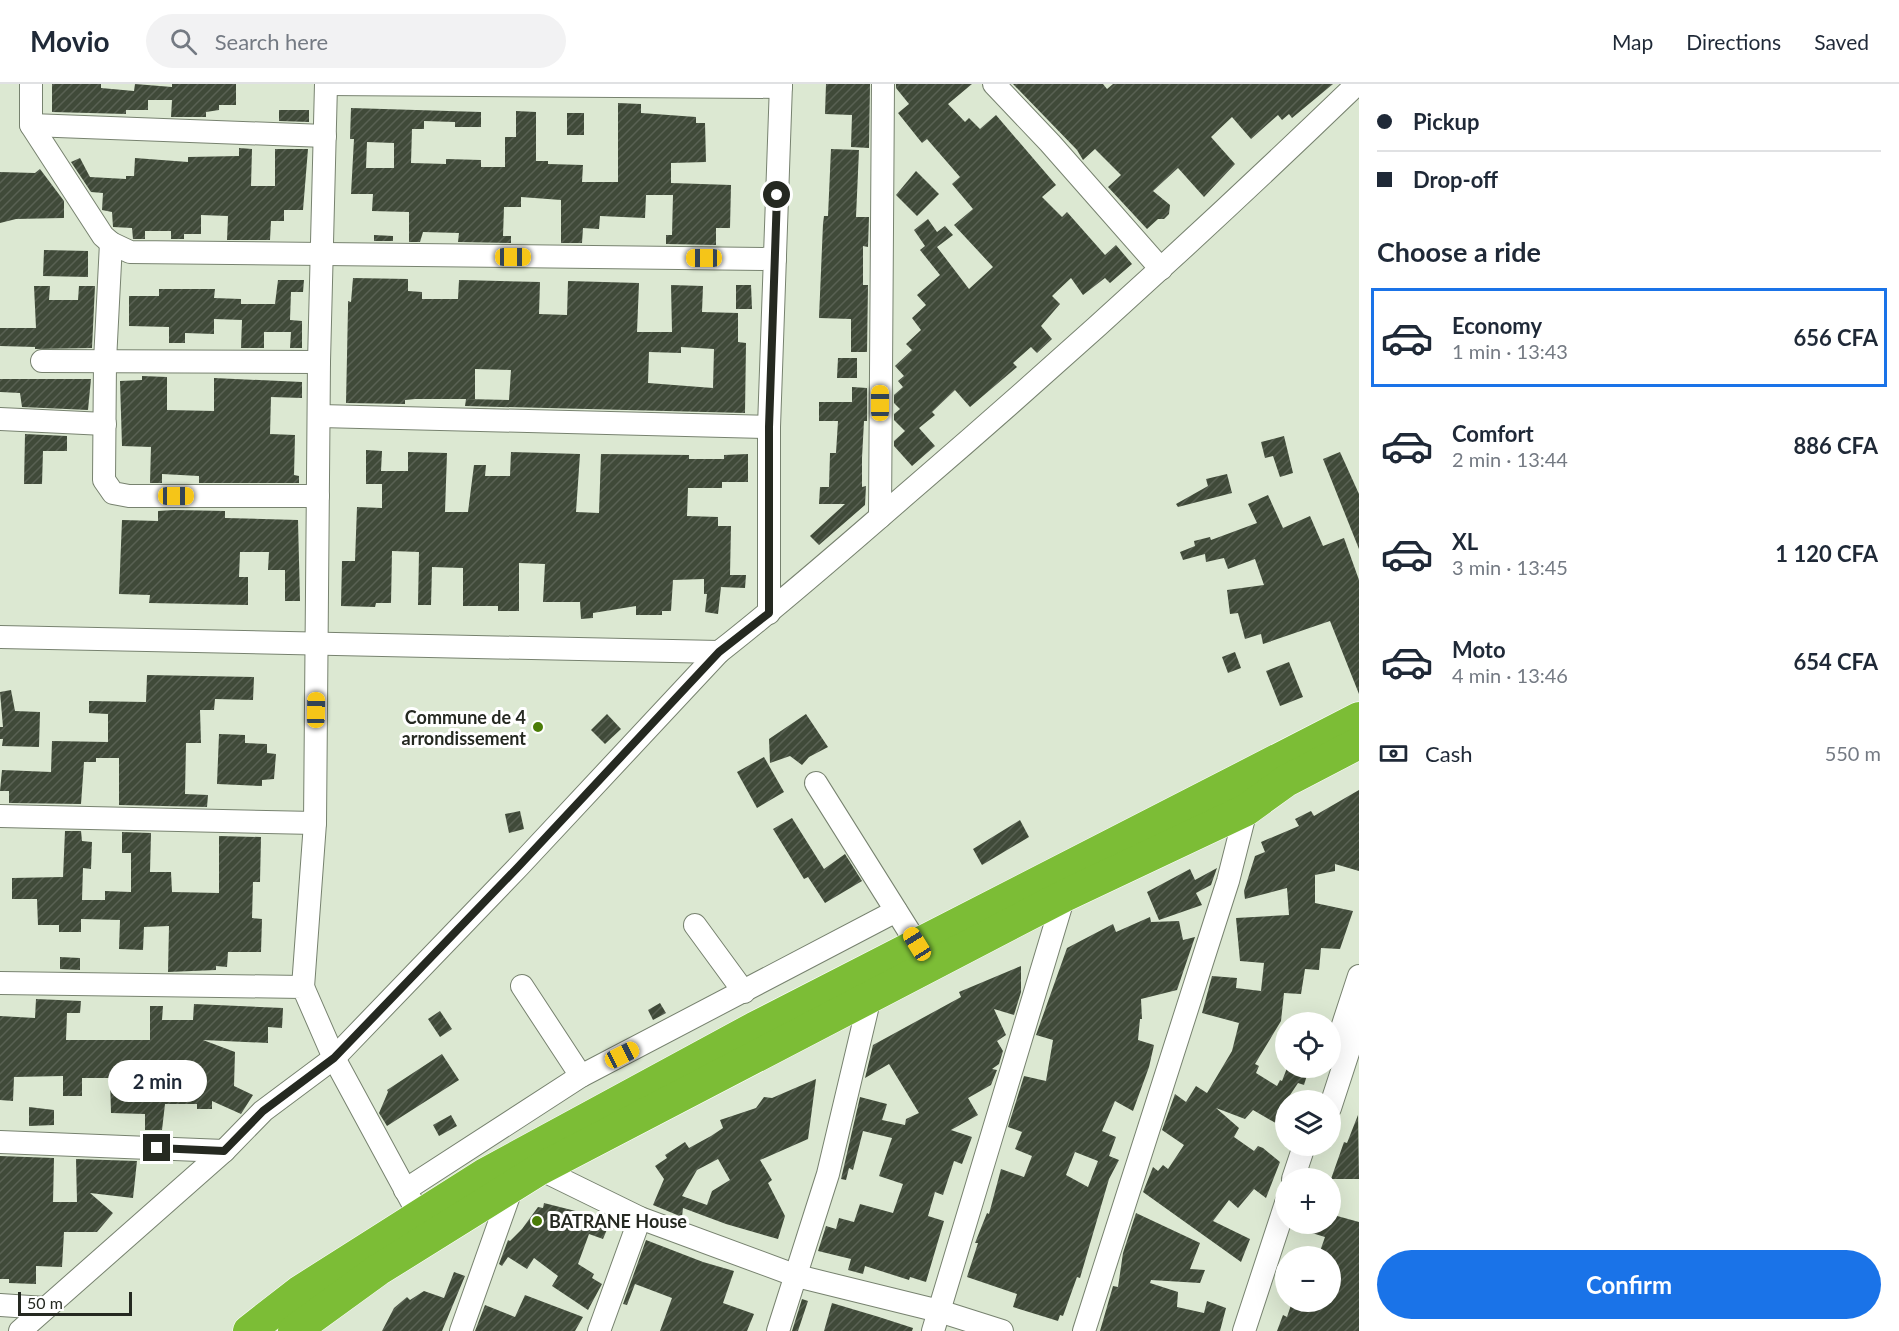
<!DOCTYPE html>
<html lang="en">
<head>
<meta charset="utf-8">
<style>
  :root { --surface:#fff; --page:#f2f2f3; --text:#1f2937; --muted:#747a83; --line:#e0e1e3; --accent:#1a73e8 }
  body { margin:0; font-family:Lato,sans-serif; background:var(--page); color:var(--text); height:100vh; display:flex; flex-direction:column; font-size:22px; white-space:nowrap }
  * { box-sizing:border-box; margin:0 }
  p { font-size:20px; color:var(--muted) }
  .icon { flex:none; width:33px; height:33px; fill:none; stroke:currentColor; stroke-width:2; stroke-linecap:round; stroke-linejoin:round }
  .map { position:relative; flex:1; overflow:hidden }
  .sheet { display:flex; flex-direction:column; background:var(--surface); width:540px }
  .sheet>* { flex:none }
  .top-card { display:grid; align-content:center; height:132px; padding:0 18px; background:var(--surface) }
  .tools { position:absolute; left:1275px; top:928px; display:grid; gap:12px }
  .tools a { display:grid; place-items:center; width:66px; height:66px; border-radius:50%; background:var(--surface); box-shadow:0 6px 24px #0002; font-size:30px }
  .scale { position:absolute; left:18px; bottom:15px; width:114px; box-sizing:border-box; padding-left:6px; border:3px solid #252921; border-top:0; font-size:16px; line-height:21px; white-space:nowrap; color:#252921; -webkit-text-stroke:4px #fff; paint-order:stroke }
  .end { position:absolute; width:27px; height:27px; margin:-14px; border:8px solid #252921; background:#fff; box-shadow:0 0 0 3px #fff }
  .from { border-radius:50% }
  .bubble { position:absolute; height:42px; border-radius:21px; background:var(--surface); box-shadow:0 6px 24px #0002; font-size:20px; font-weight:700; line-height:42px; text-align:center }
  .car { position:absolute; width:18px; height:36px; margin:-18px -9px; border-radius:8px; box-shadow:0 0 4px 2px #0007; background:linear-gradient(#f5c518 24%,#345 0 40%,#f5c518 0 76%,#345 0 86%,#f5c518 0) }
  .top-card b { display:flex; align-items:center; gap:21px; height:57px; font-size:22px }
  .top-card b+b { border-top:2px solid var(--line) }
  .top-card i { width:15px; height:15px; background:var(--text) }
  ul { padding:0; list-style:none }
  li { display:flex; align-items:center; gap:18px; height:99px; margin:0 12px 9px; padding:0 6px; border:3px solid transparent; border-radius:0px }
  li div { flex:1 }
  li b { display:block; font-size:22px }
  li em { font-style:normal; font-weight:700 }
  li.on { border-color:var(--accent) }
  li>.icon { width:54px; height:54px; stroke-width:1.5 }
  h2 { padding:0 18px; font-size:27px; line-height:72px }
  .pay { display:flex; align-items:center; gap:15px; height:66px; padding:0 18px; font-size:22px }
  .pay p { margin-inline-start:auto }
  .button { display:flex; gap:12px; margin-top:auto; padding:12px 18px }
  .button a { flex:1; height:69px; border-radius:36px; background:var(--accent); color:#fff; font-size:24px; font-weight:700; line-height:69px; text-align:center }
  header { display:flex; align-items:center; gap:36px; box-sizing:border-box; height:84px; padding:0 30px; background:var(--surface); border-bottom:2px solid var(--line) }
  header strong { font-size:28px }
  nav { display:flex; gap:33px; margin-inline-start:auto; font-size:21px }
  .search { width:420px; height:54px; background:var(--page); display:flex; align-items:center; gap:15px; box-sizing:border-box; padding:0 21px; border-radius:33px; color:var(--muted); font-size:22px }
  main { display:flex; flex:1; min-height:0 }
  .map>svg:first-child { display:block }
</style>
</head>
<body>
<header>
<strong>Movio</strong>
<div class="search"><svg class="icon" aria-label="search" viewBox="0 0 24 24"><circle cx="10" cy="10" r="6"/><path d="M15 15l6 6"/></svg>Search here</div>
<nav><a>Map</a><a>Directions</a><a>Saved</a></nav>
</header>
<main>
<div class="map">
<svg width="1359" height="1247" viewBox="0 0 1359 1247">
  <defs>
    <pattern id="building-hatch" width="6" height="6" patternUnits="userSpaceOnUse" patternTransform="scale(1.5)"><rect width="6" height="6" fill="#404a39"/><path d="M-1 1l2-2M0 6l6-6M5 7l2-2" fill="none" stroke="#596153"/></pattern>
  </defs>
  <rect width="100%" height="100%" fill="#dce8d2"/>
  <g fill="url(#building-hatch)" fill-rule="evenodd">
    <polygon points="52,0 101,0 101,4 134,7 135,0 172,3 172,0 236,0 236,21 219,21 219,26 206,28 206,33 171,33 172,16 148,16 148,26 126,26 126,30 52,28"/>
    <polygon points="826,0 870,0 869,64 851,63 852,31 825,30"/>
    <polygon points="896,0 972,0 948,20 965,38 969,34 980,45 996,31 1056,101 1042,113 1062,133 1067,128 1105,171 1116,161 1132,180 1110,199 1105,194 1083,211 1071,194 1052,212 1060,220 1041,242 1052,255 1037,269 1031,263 1013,279 1017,283 970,323 955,306 932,328 935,331 919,344 935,362 912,382 894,362 894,357 905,347 894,336 894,330 900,325 894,319 894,311 903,303 898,297 904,292 895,282 912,266 906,260 921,246 912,234 926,221 917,211 940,191 920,166 925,162 914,146 928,135 937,148 945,142 953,151 937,163 969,205 993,183 954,141 973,125 952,100 960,93 927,55 922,59 898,29 909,20 896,4"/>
    <polygon points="1013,0 1103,0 1107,5 1113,0 1333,0 1292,34 1289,30 1282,36 1278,31 1251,55 1232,33 1211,53 1235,80 1204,113 1178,84 1153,107 1170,121 1169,130 1164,135 1158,135 1147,145 1108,103 1121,91 1095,65 1083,76 1077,66"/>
    <path d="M618,19L641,20V29L696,33V39H705L706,78L671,79V99L731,101L730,144H716V161L666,160V151H672L673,111H646L645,134L600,132L599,145L583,144L582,159H561V116L521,113V123H504L503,152H511V159L458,158L459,149L423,148L420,158H409V128L372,127L373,110H351L354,55H350L351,24L481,28V43H455V38L424,37V45H412L411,79L446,80V75L481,76V83H505V53H516V27L536,28V77H548V80L583,81L582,98H618ZM367,58L394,59V84H366Z"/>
    <polygon points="279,26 309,26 309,38 279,37"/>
    <rect x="567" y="29" width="17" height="22"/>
    <polygon points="239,64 252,65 251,102 275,102 275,65 308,65 303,126 284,126 284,137 271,137 270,156 227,156 228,132 201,131 201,150 184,150 184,155 171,155 171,147 145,147 145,155 133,155 132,144 113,143 112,128 102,126 103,109 91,108 71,78 80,74 90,93 126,95 126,92 134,92 135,74 188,78 188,73 239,72"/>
    <polygon points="831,65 859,66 856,133 869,133 868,163 863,162 863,201 868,201 867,268 851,268 851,235 819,234 823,140 824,132 828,132"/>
    <polygon points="40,85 64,117 64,134 16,135 0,139 0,88 35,89"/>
    <polygon points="916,87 939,110 917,132 896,111"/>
    <polygon points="374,151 393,152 393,157 374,157"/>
    <polygon points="44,166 88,167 88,193 43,192"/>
    <path d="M353,194L408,195V207L422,208V215H458L459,196L540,198L539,230L567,231L568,197L639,199L637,248H672L671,201L703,202L702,228L738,229V258L746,259L745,329L465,322L466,315L509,316L511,286L475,285V315H415L405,316V320L346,319L348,224V217L351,218ZM681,263L714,265L713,304L648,299L649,268L681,269Z"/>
    <polygon points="278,196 304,196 303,208 291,208 290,236 302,237 302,264 290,264 291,248 264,248 264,264 241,264 242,236 214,235 214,250 185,249 185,259 169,259 169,243 129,242 129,212 159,212 159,205 215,205 214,214 241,215 241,220 275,220"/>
    <polygon points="736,201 751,201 752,225 736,225"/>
    <polygon points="34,202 50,202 49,216 78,216 79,202 95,202 92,264 35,265 35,263 0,262 0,244 36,244"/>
    <polygon points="838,274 857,274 857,294 837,294"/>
    <polygon points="142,292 167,293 167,326 214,327 214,294 302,298 302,314 271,313 270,350 295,351 294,391 299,392 299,399 199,399 199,392 162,390 162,399 150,399 151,363 122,362 120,297 142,296"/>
    <polygon points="0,295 91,295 88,326 22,323 20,309 0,308"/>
    <polygon points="852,303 867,304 867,337 864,337 862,374 862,403 866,402 865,421 819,461 810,452 845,420 819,420 820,403 829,403 830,369 836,369 838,337 819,337 819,318 852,318"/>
    <polygon points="25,350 67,352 67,367 43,367 42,400 24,400"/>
    <polygon points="1284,352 1293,389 1280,393 1273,372 1265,374 1261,358"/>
    <polygon points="366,366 382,367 381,387 408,387 408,368 447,369 445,428 468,428 474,381 486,381 485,392 510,392 511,368 580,370 576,428 599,429 601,370 689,371 689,375 724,375 724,371 748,370 748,398 722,398 722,404 688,404 687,432 718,433 718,442 731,442 730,491 746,491 745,504 721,503 718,530 705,528 707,510 704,510 704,495 673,496 671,527 662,527 662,531 636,531 636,522 593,529 593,534 581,535 580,518 543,518 545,480 519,479 519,527 498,527 498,522 463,522 463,484 432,483 431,521 418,521 419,468 392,467 391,519 376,519 375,523 341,522 342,477 355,477 357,423 382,424 382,400 366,400"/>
    <polygon points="1340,368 1359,410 1359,465 1323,375"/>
    <polygon points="1227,390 1232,409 1178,423 1176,420 1208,402 1206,395"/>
    <polygon points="1268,411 1283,444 1310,432 1323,462 1344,454 1359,496 1359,610 1330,537 1263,560 1261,550 1245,555 1238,529 1230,530 1227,506 1264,501 1255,475 1228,485 1224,474 1206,478 1205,470 1183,476 1180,468 1195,462 1194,457 1210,453 1211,456 1257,439 1248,420"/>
    <polygon points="174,426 225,427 225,434 298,436 300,517 285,517 285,486 268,486 269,468 240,468 239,493 248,493 248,521 149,519 150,511 119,510 122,436 158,437 158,427"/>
    <polygon points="1235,568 1241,584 1228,589 1222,573"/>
    <polygon points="1289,578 1303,613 1280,622 1266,587"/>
    <polygon points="147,591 254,593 253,616 215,615 214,626 200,626 201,659 186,659 185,710 208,711 207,723 119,721 119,674 96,674 96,678 84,678 81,720 9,719 9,707 0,707 2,686 51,688 52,657 108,658 108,630 89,629 89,617 146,618"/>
    <polygon points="11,606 15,627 40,628 39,663 2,662 3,655 0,655 0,643 3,643 0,608"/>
    <polygon points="607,630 621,645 605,660 591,646"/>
    <polygon points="806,630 828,663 809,673 802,681 790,672 770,679 769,655"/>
    <polygon points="219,650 245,651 245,659 267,660 267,669 276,670 274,695 262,696 262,702 217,700"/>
    <polygon points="764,673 784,708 757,724 737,688"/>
    <polygon points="1359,706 1359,787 1335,780 1335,787 1315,791 1315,819 1353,827 1340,865 1321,864 1319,886 1305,885 1301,910 1284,909 1281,937 1255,980 1259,982 1256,989 1277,1002 1280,996 1282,997 1287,984 1308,988 1304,1001 1298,999 1286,1017 1286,1045 1253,1026 1245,1035 1216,1024 1239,1044 1234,1053 1254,1067 1258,1062 1263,1064 1280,1078 1266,1114 1254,1105 1238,1124 1229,1116 1213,1137 1250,1155 1241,1178 1143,1108 1153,1083 1158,1087 1163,1081 1168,1085 1184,1061 1162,1046 1175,1010 1186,1018 1196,1002 1207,1009 1232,967 1239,939 1202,929 1212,892 1237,894 1236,904 1261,907 1264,879 1240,877 1236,834 1289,831 1287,804 1245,815 1244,807 1255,772 1265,768 1261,758 1299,742 1295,735 1311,727 1314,732"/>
    <polygon points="520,727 524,745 509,749 505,730"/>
    <polygon points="792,734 824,785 845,770 862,797 825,819 808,793 804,795 773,745"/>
    <polygon points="1020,736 1029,753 982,781 973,765"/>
    <polygon points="65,747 81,747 82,757 92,758 91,785 83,784 82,816 105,816 105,807 131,808 131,769 122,769 122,748 151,749 150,788 171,788 172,808 219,809 219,752 261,753 260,798 253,798 252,834 262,835 261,868 228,868 227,883 216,882 216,886 168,888 169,842 144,843 143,866 119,865 120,836 81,835 81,848 59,848 59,841 38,841 37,815 12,815 12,794 63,793"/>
    <polygon points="1217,784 1211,801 1196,809 1202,821 1159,836 1147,808 1190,785 1195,796"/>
    <path d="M1150,833L1151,838L1179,837L1183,856L1195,853L1177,906L1141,915L1142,935H1140L1138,956L1154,961L1149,983L1133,1027L1115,1017L1102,1047L1116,1053L1109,1072L1119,1076L1109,1095L1080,1194L1077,1193L1063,1232L1060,1231L1058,1237L1013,1223L1017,1210L967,1193L978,1159H975L987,1129L989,1130L1001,1085L1024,1093L1032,1072L1015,1065L1022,1048L1008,1043L1024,992L1046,997L1053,956L1036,951L1067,864L1113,840L1116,848ZM1075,1068L1098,1077L1088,1103L1066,1091Z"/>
    <polygon points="60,873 80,874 80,886 60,885"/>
    <polygon points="1021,882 1021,908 1014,931 994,925 1006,951 997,957 1003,967 999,980 992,985 997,986 991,1001 968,1014 978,1031 951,1046 972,1053 962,1080 954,1077 943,1111 935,1108 928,1132 944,1137 926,1198 910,1193 909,1196 865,1182 863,1190 848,1186 851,1175 818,1167 826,1142 836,1145 839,1134 854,1138 860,1120 893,1129 903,1100 879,1092 892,1054 863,1047 853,1086 849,1084 846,1096 841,1095 860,1013 887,1020 882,1036 905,1041 906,1035 919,1029 889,980 865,994 873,961 961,913 959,908"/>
    <polygon points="36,915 81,917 80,929 67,929 66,956 150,956 150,922 163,922 162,936 193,936 194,920 283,924 282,944 268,943 268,959 203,956 235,968 234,1002 253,1011 241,1030 212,1017 212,1025 197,1025 197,1020 165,1020 162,1046 145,1046 145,1030 111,1029 110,994 82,994 82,1012 63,1012 63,992 14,993 13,1017 0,1016 0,932 35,934"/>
    <polygon points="660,919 666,929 653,936 648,926"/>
    <polygon points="440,927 452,945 440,953 428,935"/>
    <polygon points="442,970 459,996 387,1042 379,1029 388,1008 387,1006"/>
    <path d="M816,995L808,1055L760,1076L772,1096L768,1099L785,1132L778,1155L726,1140L683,1124L682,1133L653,1121L664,1095L655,1082L667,1074L665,1071L685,1058L689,1064L711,1052L723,1044L720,1036L756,1024L764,1013L772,1014ZM718,1075L730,1096L712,1107L707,1121L682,1112L697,1086Z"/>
    <polygon points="29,1023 54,1026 54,1041 29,1042"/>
    <polygon points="451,1031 457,1042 439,1052 433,1041"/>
    <polygon points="1358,1031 1359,1095 1331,1095 1344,1058 1347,1059"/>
    <polygon points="0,1072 54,1074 53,1118 77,1118 76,1075 137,1077 133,1114 90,1109 113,1129 97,1148 64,1148 62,1183 36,1182 36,1200 9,1199 9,1195 0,1195"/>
    <polygon points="544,1119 611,1136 603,1155 589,1150 578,1180 594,1190 592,1194 602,1200 588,1226 552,1202 558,1192 534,1174 527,1185 508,1173 502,1182 499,1180 508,1156 510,1157 522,1145 538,1123 543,1124"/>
    <polygon points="1136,1129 1200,1159 1190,1185 1205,1186 1200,1199 1151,1196 1150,1199 1178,1208 1177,1223 1204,1229 1207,1217 1226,1224 1220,1247 1100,1247 1113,1202 1118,1203 1123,1169"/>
    <polygon points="1330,1130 1359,1138 1359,1247 1277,1247 1283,1231 1287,1233 1292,1218 1330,1218 1330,1173 1318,1173 1325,1153 1292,1143 1293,1140 1330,1140"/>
    <polygon points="646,1156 703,1178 734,1187 723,1219 754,1230 747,1247 660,1247 672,1214 635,1200 627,1221 623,1220"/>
    <polygon points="454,1188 465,1192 442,1247 382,1247 394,1224 407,1213 410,1216 424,1207 444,1214"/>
    <polygon points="525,1211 546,1219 583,1233 575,1247 475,1247 485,1221 515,1233"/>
    <polygon points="802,1215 808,1217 798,1247 792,1247"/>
    <polygon points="832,1219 879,1233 913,1244 912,1247 824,1247"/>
  </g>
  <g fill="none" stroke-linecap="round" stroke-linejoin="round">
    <g stroke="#77826f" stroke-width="24">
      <g id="minor">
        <polyline points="31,0 31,41 103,152 111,159 130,168 775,175"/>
        <polyline points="326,0 781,3"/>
        <polyline points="994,0 1050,59 1161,185"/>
        <polyline points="31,41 325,52"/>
        <polyline points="111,159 105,277 104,396 113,409 129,412 318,412"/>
        <polyline points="42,277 319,278"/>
        <polyline points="320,332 769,343"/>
        <polyline points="0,335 105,340"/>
        <polyline points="880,433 883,0"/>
        <polyline points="769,529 769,343 781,0"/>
        <path d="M0,553L719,568C787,515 852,457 917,401C1068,271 1214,138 1357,0"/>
        <polyline points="816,699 917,860"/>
        <polyline points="0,732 315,739"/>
        <polyline points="695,841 744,908"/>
        <polyline points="0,899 303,903 334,974 412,1118"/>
        <polyline points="522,902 581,992"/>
        <polyline points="303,903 315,739 319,278 326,0"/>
        <polyline points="1340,950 1359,892"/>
        <polyline points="1330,1024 1359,935"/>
        <polyline points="0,1058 224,1067 263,1027 334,974 519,782 719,568"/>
        <polyline points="540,1085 640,1134 797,1192 939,1227 1002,1247"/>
        <polyline points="1293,1095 1304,1062"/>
        <polyline points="405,1106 581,992 896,827"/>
        <polyline points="0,1221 45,1224"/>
        <polyline points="20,1247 224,1067"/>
        <polyline points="461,1247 512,1103"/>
        <polyline points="599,1247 640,1134"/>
        <polyline points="778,1247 828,1090 870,913"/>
        <polyline points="933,1247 1064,812"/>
        <polyline points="1084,1247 1228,797 1246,726"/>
        <polyline points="1244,1247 1286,1119"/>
      </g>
    </g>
    <g stroke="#fff" stroke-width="33">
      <g id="highway">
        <polyline points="249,1247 299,1208 485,1090 754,944 1359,634"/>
        <polyline points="294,1247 378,1186 540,1085 1064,812 1246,726 1286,697 1359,659"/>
      </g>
    </g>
    <use href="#minor" stroke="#fff" stroke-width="22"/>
    <use href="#highway" stroke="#7cbd36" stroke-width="32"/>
  </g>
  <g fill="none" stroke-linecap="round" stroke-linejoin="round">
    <polyline stroke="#252921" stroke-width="8" points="157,1064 224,1067 263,1027 334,974 519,782 719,568 769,529 769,343 777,111"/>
  </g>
  <g fill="#4b7c07" stroke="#fff" stroke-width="2">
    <circle cx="538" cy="643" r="6"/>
    <circle cx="537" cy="1137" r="6"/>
  </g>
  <g text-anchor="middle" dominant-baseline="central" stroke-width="6" stroke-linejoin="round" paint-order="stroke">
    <g font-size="18" font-weight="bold" fill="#252921" stroke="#fff" text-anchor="end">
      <text x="526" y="633">Commune de 4<tspan x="526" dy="21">arrondissement</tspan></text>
      <text x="549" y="1137" text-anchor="start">BATRANE House</text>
    </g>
  </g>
</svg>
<div class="tools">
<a><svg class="icon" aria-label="locate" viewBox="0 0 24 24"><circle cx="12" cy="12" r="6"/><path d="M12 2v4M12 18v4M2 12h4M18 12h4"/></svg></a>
<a><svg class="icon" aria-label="layers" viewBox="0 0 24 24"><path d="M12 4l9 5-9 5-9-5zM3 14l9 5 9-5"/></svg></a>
<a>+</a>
<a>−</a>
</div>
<div class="scale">50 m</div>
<i class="end from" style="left:777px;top:111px"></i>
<i class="end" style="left:157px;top:1064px"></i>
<div class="bubble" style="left:108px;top:976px;width:99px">2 min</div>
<i class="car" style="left:513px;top:173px;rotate:90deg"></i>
<i class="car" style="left:704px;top:174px;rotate:270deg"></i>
<i class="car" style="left:880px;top:319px;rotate:0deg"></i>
<i class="car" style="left:176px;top:412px;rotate:90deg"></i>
<i class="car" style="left:316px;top:626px;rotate:1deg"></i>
<i class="car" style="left:917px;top:860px;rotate:328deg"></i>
<i class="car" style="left:622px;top:971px;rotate:63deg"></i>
</div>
<section class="sheet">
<div class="top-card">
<b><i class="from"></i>Pickup</b>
<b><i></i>Drop-off</b>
</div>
<h2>Choose a ride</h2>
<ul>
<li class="on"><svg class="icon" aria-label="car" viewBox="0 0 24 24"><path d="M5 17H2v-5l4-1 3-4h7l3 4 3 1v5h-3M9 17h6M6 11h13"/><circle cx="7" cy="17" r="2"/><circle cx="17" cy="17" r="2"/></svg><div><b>Economy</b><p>1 min · 13:43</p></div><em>656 CFA</em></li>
<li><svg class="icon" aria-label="car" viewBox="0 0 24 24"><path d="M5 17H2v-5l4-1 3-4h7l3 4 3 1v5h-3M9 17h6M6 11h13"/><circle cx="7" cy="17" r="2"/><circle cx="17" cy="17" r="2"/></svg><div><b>Comfort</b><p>2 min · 13:44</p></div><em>886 CFA</em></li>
<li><svg class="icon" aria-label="car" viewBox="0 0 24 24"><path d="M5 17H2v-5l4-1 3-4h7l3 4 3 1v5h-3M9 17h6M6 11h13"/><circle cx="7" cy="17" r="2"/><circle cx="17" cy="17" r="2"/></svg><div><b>XL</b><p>3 min · 13:45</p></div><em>1 120 CFA</em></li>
<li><svg class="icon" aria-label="car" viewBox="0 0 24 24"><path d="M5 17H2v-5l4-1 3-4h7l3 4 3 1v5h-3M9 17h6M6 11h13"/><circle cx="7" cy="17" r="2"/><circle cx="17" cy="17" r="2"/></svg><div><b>Moto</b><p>4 min · 13:46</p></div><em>654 CFA</em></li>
</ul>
<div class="pay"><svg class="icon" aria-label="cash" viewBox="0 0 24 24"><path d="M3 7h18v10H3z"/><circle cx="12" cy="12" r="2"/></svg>Cash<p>550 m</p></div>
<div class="button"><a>Confirm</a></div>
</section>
</main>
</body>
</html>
